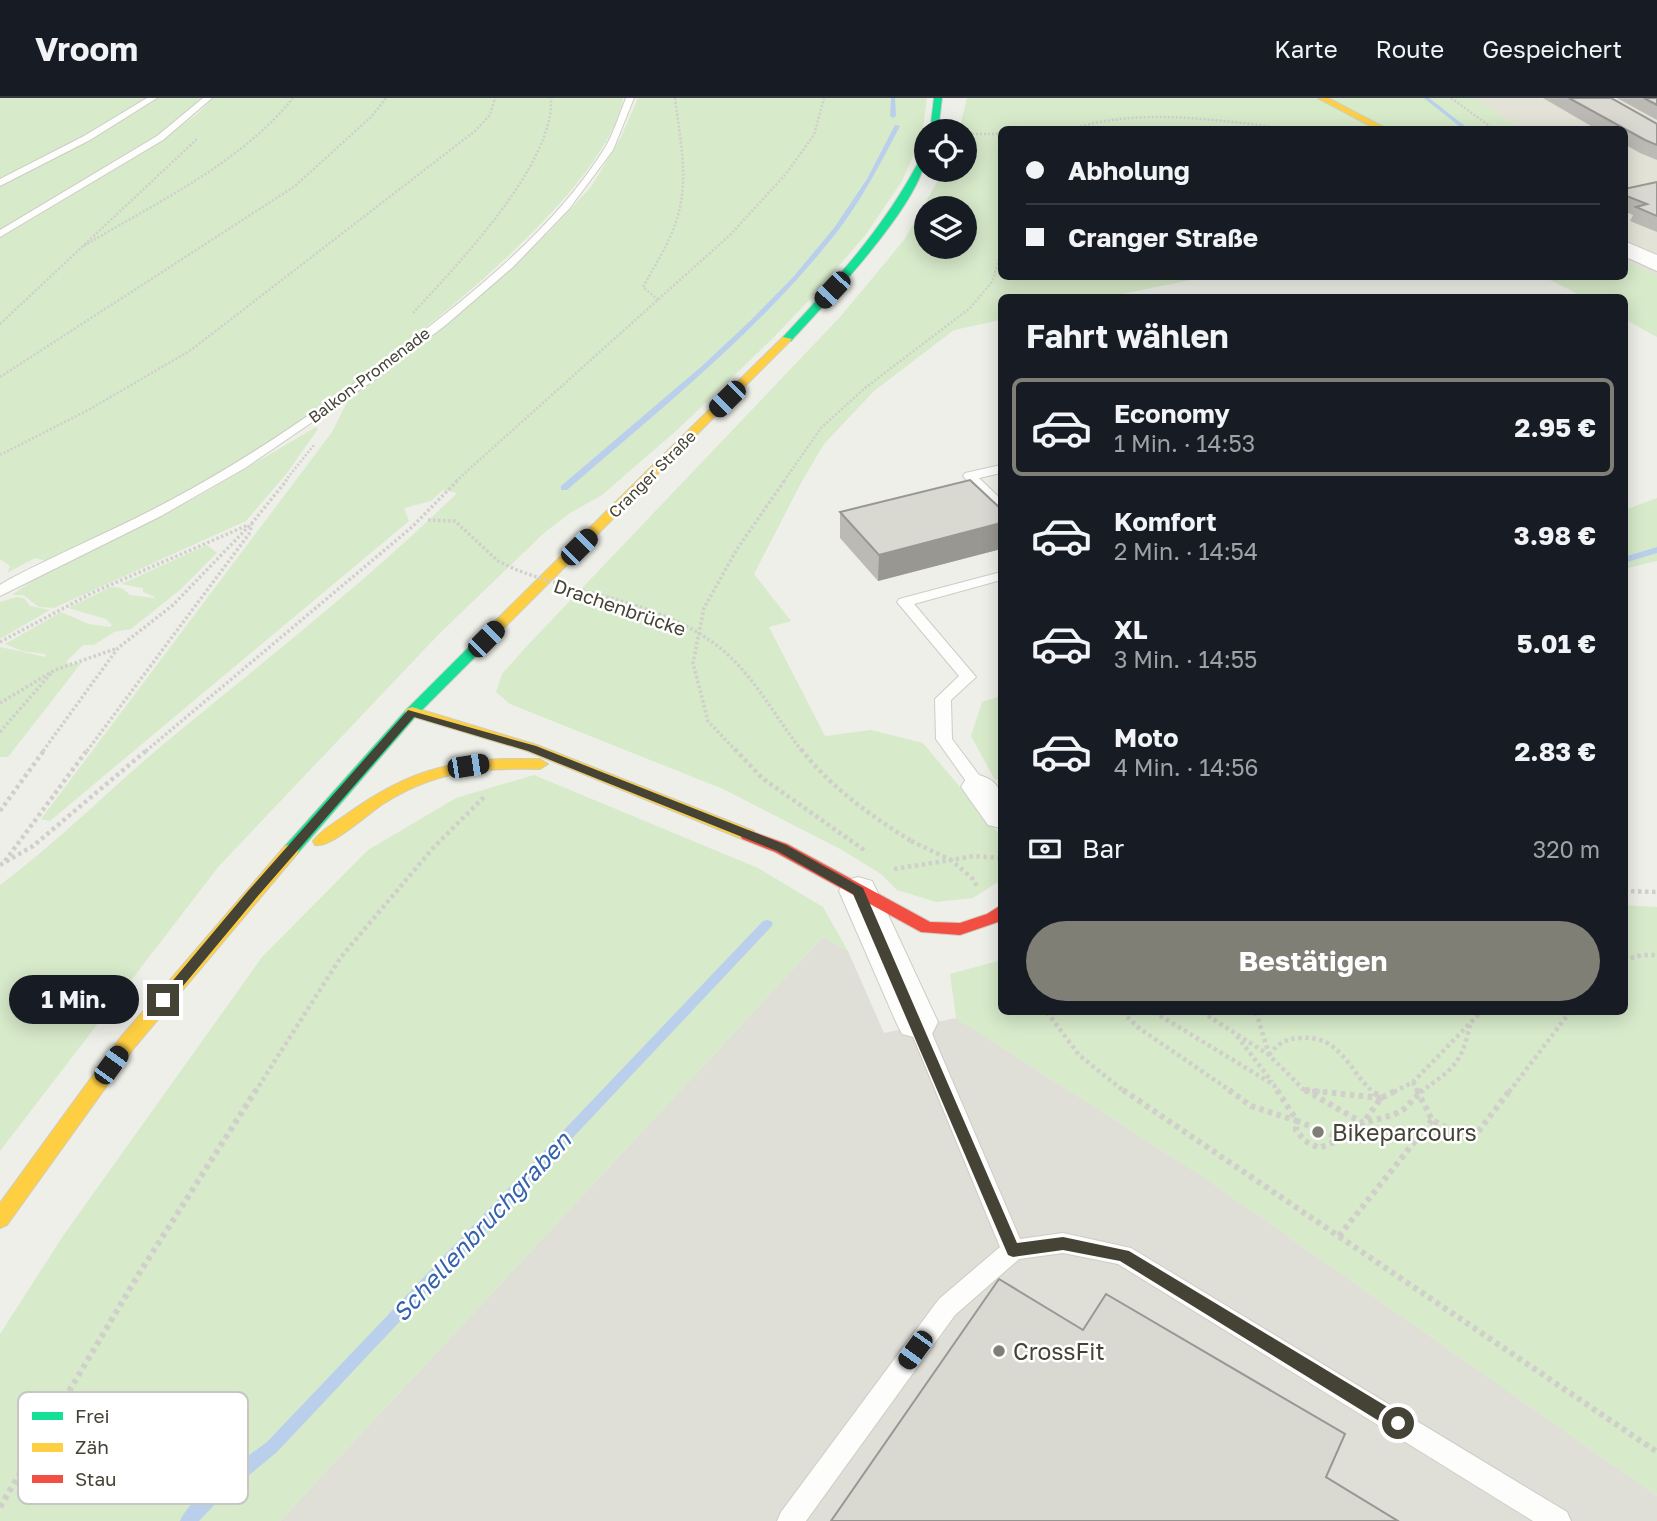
<!DOCTYPE html>
<html lang="de">
<head>
<meta charset="utf-8">
<style>
  :root { --surface:#171b24; --page:#242831; --text:#f1f3f6; --muted:#9ea1a6; --line:#363941; --accent:#807f75 }
  body { margin:0; font-family:"Golos Text",sans-serif; background:var(--page); color:var(--text); height:100vh; display:flex; flex-direction:column; font-size:26px; white-space:nowrap }
  * { box-sizing:border-box; margin:0 }
  p { font-size:23px; color:var(--muted) }
  .icon { flex:none; width:38px; height:38px; fill:none; stroke:currentColor; stroke-width:2; stroke-linecap:round; stroke-linejoin:round }
  .map { position:relative; flex:1; overflow:hidden }
  .drawer { position:absolute; left:998px; top:196px; width:630px; height:721px; display:flex; flex-direction:column; background:var(--surface); border-radius:10px; box-shadow:0 4px 18px #0003 }
  .drawer>* { flex:none }
  .guide { position:absolute; left:998px; top:28px; width:630px; height:154px; border-radius:10px; box-shadow:0 4px 18px #0003; display:grid; align-content:center; height:154px; padding:0 28px; background:var(--surface) }
  .tools { position:absolute; left:914px; top:21px; display:grid; gap:14px }
  .tools a { display:grid; place-items:center; width:63px; height:63px; border-radius:50%; background:var(--surface); box-shadow:0 4px 18px #0003; font-size:35px }
  .end { position:absolute; width:32px; height:32px; margin:-16px; border:9px solid #454236; background:#fff; box-shadow:0 0 0 4px #fff }
  .from { border-radius:50% }
  .bubble { position:absolute; height:49px; border-radius:24px; background:var(--surface); box-shadow:0 4px 18px #0003; font-size:23px; font-weight:700; line-height:49px; text-align:center }
  .car { position:absolute; width:21px; height:42px; margin:-21px -10px; border-radius:9px; box-shadow:0 0 5px 2px #0007; background:linear-gradient(#222 24%,#8ab4d8 0 40%,#222 0 76%,#8ab4d8 0 86%,#222 0) }
  .guide b { display:flex; align-items:center; gap:24px; height:66px; font-size:26px }
  .guide b+b { border-top:2px solid var(--line) }
  .guide i { width:18px; height:18px; background:var(--text) }
  ul { padding:0; list-style:none }
  li { display:flex; align-items:center; gap:21px; height:98px; margin:0 14px 10px; padding:0 14px; border:4px solid transparent; border-radius:10px }
  li div { flex:1 }
  li b { display:block; font-size:26px }
  li em { font-style:normal; font-weight:700 }
  li.active { border-color:var(--accent) }
  li>.icon { width:63px; height:63px; stroke-width:1.5 }
  h2 { padding:0 28px; font-size:32px; line-height:84px }
  .pay { display:flex; align-items:center; gap:18px; height:77px; padding:0 28px; font-size:26px }
  .pay p { margin-inline-start:auto }
  .button { display:flex; gap:14px; margin-top:auto; padding:14px 28px }
  .button a { flex:1; height:80px; border-radius:42px; background:var(--accent); color:#fff; font-size:28px; font-weight:700; line-height:80px; text-align:center }
  header { display:flex; align-items:center; gap:42px; box-sizing:border-box; height:98px; padding:0 35px; background:var(--surface); border-bottom:2px solid var(--line) }
  header strong { font-size:33px }
  nav { display:flex; gap:38px; margin-inline-start:auto; font-size:24px }
  .map>svg:first-child { display:block }
</style>
</head>
<body>
<header>
<strong>Vroom</strong>
<nav><a>Karte</a><a>Route</a><a>Gespeichert</a></nav>
</header>
<div class="map">
<svg width="1657" height="1423" viewBox="0 0 1657 1423">
  <rect width="100%" height="100%" fill="#efefe9"/>
  <polygon fill="#e3e2d6" points="1474,0 1657,0 1657,178 1624,161 1624,32 1521,31"/>
  <polygon fill="#dfded7" points="823,839 848,853 884,935 956,920 1205,1080 1657,1398 1657,1423 280,1423"/>
  <g fill="#d7eaca" fill-rule="evenodd">
    <polygon points="0,0 146,0 62,51 0,81"/>
    <polygon points="158,0 202,0 186,17 155,39 0,133 0,87 91,40"/>
    <path d="M213,0H623C605,110 336,303 240,364C179,402 111,431 46,463L35,460L7,475L10,468L0,461V359L2,357L0,356V138L163,40L196,17Z"/>
    <path d="M638,0H927L922,37L902,83L867,135L813,198L772,241L676,333L602,397L570,415L544,435L439,536L219,768L0,1053V787C59,743 110,691 166,644C264,563 366,484 457,395L443,392L431,403L404,410L409,423L50,723L41,721L332,334L348,302L485,194L549,134L590,90L602,71L621,39Z"/>
    <path d="M967,0H1474L1521,31L1001,32V178L1206,179L1107,199L1001,200V222L954,232L874,293L824,346L801,385L754,476L791,523L769,529L825,638L871,632L923,645L1001,738V782L973,800L936,804L897,792L881,776L842,752L723,691L510,606L496,594L502,576L527,548L840,219L904,142L944,72H964V33H959ZM926,110H964V149H926Z"/>
    <polygon points="1624,161 1657,178 1657,239 1624,221 1624,200 1584,199 1544,179 1624,178"/>
    <polygon points="316,329 318,331 287,375 246,423 54,510 39,509 23,497 12,497 39,478 199,398"/>
    <polygon points="1657,400 1657,463 1624,471 1624,412"/>
    <polygon points="207,447 217,455 181,491 131,531 114,534 94,547 83,547 66,564 70,567 82,564 8,659 0,659 0,549 46,559 45,556 22,553 5,546 61,514 89,526 110,529 112,527 106,521 68,510 111,489 122,490 130,497 153,500 155,499 143,494 143,490 121,486"/>
    <polygon points="16,499 24,500 30,508 50,512 0,541 0,504"/>
    <polygon points="1001,598 1001,680 995,682 971,638 982,604"/>
    <polygon points="534,677 758,770 823,809 848,853 823,839 280,1423 0,1423 0,1236 63,1138 262,859 368,752 456,700"/>
    <polygon points="1624,807 1657,809 1657,1398 1205,1080 956,920 950,876 1001,862 1001,914 1624,914"/>
  </g>
  <g fill="none" stroke-linecap="round" stroke-linejoin="round">
    <g fill="#bacfec" fill-rule="evenodd">
      <polygon points="891,0 895,0 896,18 893,20 890,18"/>
      <polygon points="1424,0 1429,0 1470,32 1464,32"/>
      <path d="M895,27L900,28C881,65 862,101 837,134C760,232 661,311 567,392H561V388L702,268L749,224L794,178L834,130L867,81Z"/>
      <polygon points="1657,449 1657,455 1624,465 1624,459"/>
      <path d="M767,822L771,823L773,826L771,829L277,1354L218,1403L199,1423H180C190,1399 244,1361 267,1344L763,823Z"/>
    </g>
    <g stroke="#cdccc7" stroke-width="2">
      <g id="lane">
        <polygon points="147,0 157,0 90,42 0,88 0,81 84,38"/>
        <polygon points="203,0 212,0 163,42 0,139 0,132 157,38"/>
        <path d="M626,0H634L613,52L569,111L513,169L447,226L377,280L245,370L161,418L0,498V487L8,482C61,454 117,431 169,403C252,359 329,305 403,249C476,193 553,131 603,53C613,38 619,17 626,0Z"/>
        <polygon points="1001,367 1001,375 979,380 1001,401 1001,413 996,412 963,378 965,375"/>
        <polygon points="1001,474 1001,482 914,506 976,579 951,602 952,641 988,689 979,695 973,693 936,641 935,601 959,578 897,504 899,501"/>
        <polygon points="917,916 924,918 927,924 1020,1141 1063,1135 1131,1150 1567,1414 1571,1423 1533,1423 1118,1166 1063,1155 1019,1161 955,1217 806,1423 777,1423 781,1414 939,1201 1000,1149 907,924 910,918"/>
      </g>
    </g>
    <g stroke="#cdccc7" stroke-width="2">
      <g id="street">
        <polygon points="1624,143 1657,157 1657,173 1624,158"/>
        <path d="M979,677C1008,685 1001,706 1001,730L988,727L961,689L966,681Z"/>
        <polygon points="858,779 872,783 877,793 938,924 932,936 917,940 902,936 896,924 839,793 844,783"/>
      </g>
    </g>
    <g stroke="#cecdc0" stroke-width="2">
      <g id="fast">
        <polygon points="934,0 942,0 938,33 930,33"/>
        <path d="M926,55C926,101 824,207 791,243H783V239C836,182 887,127 922,57Z"/>
        <polygon points="486,536 491,537 493,540 491,543 417,617 297,756 285,756 283,752 285,748 407,611 481,537"/>
      </g>
    </g>
    <g stroke="#cecdc0" stroke-width="2">
      <g id="slow">
        <polygon points="1318,0 1328,0 1389,32 1378,32"/>
        <polygon points="783,239 792,241 491,543 481,543 479,540 481,537"/>
        <polygon points="412,609 537,647 754,733 756,737 754,741 742,741 527,653 407,617 405,614 407,611"/>
        <path d="M502,661H540L548,666L540,671C480,670 436,672 383,706C369,715 330,751 315,747L313,743C321,732 336,724 347,716C399,679 439,664 502,661Z"/>
        <polygon points="291,746 299,752 297,756 134,950 7,1127 0,1130 0,1105 120,940 285,748"/>
      </g>
    </g>
    <g stroke="#cecdc0" stroke-width="2">
      <polygon id="jam" points="748,732 787,746 930,824 960,825 987,816 1001,807 1001,823 960,837 921,834 775,754 742,741 740,737"/>
    </g>
    <g stroke="#d0cfcb" stroke-width="2.5" stroke-dasharray="2 2" stroke-linecap="butt">
      <polyline points="1451,0 1495,32"/>
      <polyline points="1044,32 1071,29"/>
      <path d="M1069,32C1140,8 1223,23 1296,32"/>
      <polyline points="964,36 1001,36"/>
      <path d="M84,148C156,104 239,67 293,0"/>
      <path d="M658,202L643,189C658,162 676,135 681,104C687,70 679,34 675,0"/>
      <path d="M413,215C456,168 555,66 551,0"/>
      <polyline points="0,226 197,41"/>
      <polyline points="0,279 295,88 372,18 386,0"/>
      <polyline points="0,357 90,311 191,252 475,33 490,17 495,0"/>
      <polyline points="285,383 314,347"/>
      <polyline points="456,383 730,137 785,77 814,37 824,0"/>
      <polyline points="784,383 821,330 865,290 970,210 992,184 1001,155"/>
    </g>
    <g stroke="#d0cfcb" stroke-width="3.5" stroke-dasharray="2.5 2.5" stroke-linecap="butt">
      <polyline points="0,544 92,495 248,427"/>
      <polyline points="0,605 55,572 115,551"/>
      <polyline points="0,634 53,573"/>
      <polyline points="43,653 118,550 173,507 252,425 287,382"/>
      <polyline points="87,653 249,436 252,426"/>
      <polyline points="146,653 412,429 458,382"/>
      <polyline points="736,653 708,623 693,565 704,510 737,451 785,382"/>
    </g>
    <g stroke="#d0cfcb" stroke-width="4.5" stroke-dasharray="3.5 3.5" stroke-linecap="butt">
      <polyline points="735,651 762,680 867,754"/>
      <polyline points="0,713 45,651"/>
      <polyline points="911,743 951,762 974,758 1001,760"/>
      <polyline points="5,763 88,651"/>
      <polyline points="0,767 33,748 148,651"/>
      <polyline points="894,771 951,762 973,781 978,790"/>
      <polyline points="1624,793 1657,794"/>
      <polyline points="1624,862 1642,857 1657,857"/>
      <polyline points="1047,914 1079,957 1125,994"/>
      <polyline points="1122,914 1139,930 1232,994"/>
      <polyline points="1154,914 1274,987 1278,994"/>
      <polyline points="1202,914 1269,957 1306,994"/>
      <polyline points="1256,914 1269,956"/>
      <polyline points="1237,938 1272,984"/>
      <path d="M1269,957C1278,945 1287,940 1302,940C1339,937 1349,972 1373,994"/>
      <polyline points="1413,984 1418,994"/>
      <polyline points="1305,992 1320,994"/>
      <polyline points="255,994 341,859 433,750 485,698"/>
      <polyline points="1394,994 1413,984 1481,914"/>
      <path d="M1420,994C1453,971 1461,967 1470,927"/>
      <polyline points="1509,994 1570,914"/>
    </g>
    <g stroke="#d0cfcb" stroke-width="6" stroke-dasharray="4.5 4.5" stroke-linecap="butt">
      <polyline points="1123,992 1657,1354"/>
      <polyline points="1229,992 1251,1008 1297,1023 1296,1032 1305,1043 1319,1050 1342,1041 1363,1025 1393,1017 1404,1011 1423,992"/>
      <polyline points="1277,992 1297,1023 1340,1040"/>
      <polyline points="1305,992 1363,1025 1381,1000 1397,992"/>
      <polyline points="1305,992 1381,1000 1371,992"/>
      <polyline points="1417,992 1432,1022 1471,1043 1510,992"/>
      <polyline points="1339,1138 1432,1022"/>
      <polyline points="0,1409 140,1174 256,992"/>
    </g>
    <use href="#lane" fill="#fdfdfc" fill-rule="evenodd"/>
    <use href="#street" fill="#fdfdfc" fill-rule="evenodd"/>
    <use href="#fast" fill="#16e098" fill-rule="evenodd"/>
    <use href="#slow" fill="#ffcf43" fill-rule="evenodd"/>
    <use href="#jam" fill="#f24e42" fill-rule="evenodd"/>
    <path stroke="#d0cfcb" stroke-width="3.5" stroke-dasharray="2.5 2.5" stroke-linecap="butt" d="M428,422L455,423L498,463L517,472C585,498 670,505 726,555C757,583 776,620 802,653"/>
    <path stroke="#d0cfcb" stroke-width="4.5" stroke-dasharray="3.5 3.5" stroke-linecap="butt" d="M801,651C831,690 870,717 911,743"/>
  </g>
  <g fill="#bbbab4">
    <polygon points="1543,0 1611,0 1657,26 1657,62 1640,55 1624,46 1624,32 1598,32"/>
    <polygon points="1617,0 1657,0 1657,22"/>
    <polygon points="1657,84 1657,134 1630,123 1633,117 1624,113 1624,91"/>
    <polygon points="1001,411 1001,451 878,483 840,440 840,414"/>
  </g>
  <polygon fill="#989792" points="1001,425 1001,451 878,483 879,457"/>
  <g fill="#d9d8d1" stroke="#989792" stroke-width="2">
    <polygon points="1569,0 1611,0 1657,26 1657,47 1645,42"/>
    <polygon points="1644,0 1657,0 1657,7"/>
    <polygon points="1657,84 1657,118 1636,109 1647,106 1624,97 1624,91"/>
    <polygon points="970,382 1001,411 1001,425 879,457 840,414"/>
    <polygon points="999,1181 1083,1232 1106,1196 1345,1336 1326,1379 1398,1423 831,1423"/>
  </g>
  <polygon fill="#454236" points="408,612 536,648 786,747 863,790 1017,1145 1063,1139 1129,1153 1404,1319 1406,1325 1404,1331 1398,1333 1392,1331 1120,1163 1063,1152 1013,1159 1008,1157 853,796 777,753 528,653 414,619 257,799 168,906 159,906 159,899 248,793"/>
  <g fill="#807f75" stroke="#fff" stroke-width="2.5">
    <circle cx="1318" cy="1034" r="7"/>
    <circle cx="999" cy="1253" r="7"/>
  </g>
  <g text-anchor="middle" dominant-baseline="central" stroke-width="5" stroke-linejoin="round" paint-order="stroke">
    <g font-size="16" fill="#454236" stroke="#fff">
      <text transform="translate(369 277) rotate(-37)">Balkon-Promenade</text>
      <text transform="translate(652 376) rotate(-45)">Cranger Straße</text>
    </g>
    <g font-size="19" fill="#454236" stroke="#fff">
      <text transform="translate(620 509) rotate(19)">Drachenbrücke</text>
    </g>
    <g font-size="23" fill="#454236" stroke="#fff" text-anchor="start">
      <text x="1332" y="1034">Bikeparcours</text>
      <text x="1013" y="1253">CrossFit</text>
    </g>
    <g font-size="24" font-style="italic" fill="#3462ac" stroke="#fff">
      <text transform="translate(481 1128) rotate(-47)">Schellenbruchgraben</text>
    </g>
  </g>
  <rect x="18" y="1294" width="230" height="112" rx="10" fill="#fff" stroke="#c7c6c3" stroke-width="2"/>
  <rect x="32" y="1314" width="31" height="8" fill="#16e098"/>
  <rect x="32" y="1345" width="31" height="9" fill="#ffcf43"/>
  <rect x="32" y="1377" width="31" height="8" fill="#f24e42"/>
  <g font-size="19" fill="#454236">
    <text x="75" y="1325">Frei</text>
    <text x="75" y="1356">Zäh</text>
    <text x="75" y="1388">Stau</text>
  </g>
</svg>
<div class="tools">
<a><svg class="icon" aria-label="locate" viewBox="0 0 24 24"><circle cx="12" cy="12" r="6"/><path d="M12 2v4M12 18v4M2 12h4M18 12h4"/></svg></a>
<a><svg class="icon" aria-label="layers" viewBox="0 0 24 24"><path d="M12 4l9 5-9 5-9-5zM3 14l9 5 9-5"/></svg></a>
</div>
<i class="end from" style="left:1398px;top:1325px"></i>
<i class="end" style="left:163px;top:902px"></i>
<div class="bubble" style="left:9px;top:877px;width:130px">1 Min.</div>
<i class="car" style="left:832px;top:192px;rotate:223deg"></i>
<i class="car" style="left:727px;top:301px;rotate:225deg"></i>
<i class="car" style="left:579px;top:449px;rotate:45deg"></i>
<i class="car" style="left:486px;top:541px;rotate:45deg"></i>
<i class="car" style="left:468px;top:668px;rotate:81deg"></i>
<i class="car" style="left:111px;top:967px;rotate:36deg"></i>
<i class="car" style="left:915px;top:1252px;rotate:216deg"></i>
<div class="guide">
<b><i class="from"></i>Abholung</b>
<b><i></i>Cranger Straße</b>
</div>
<section class="drawer">
<h2>Fahrt wählen</h2>
<ul>
<li class="active"><svg class="icon" aria-label="car" viewBox="0 0 24 24"><path d="M5 17H2v-5l4-1 3-4h7l3 4 3 1v5h-3M9 17h6M6 11h13"/><circle cx="7" cy="17" r="2"/><circle cx="17" cy="17" r="2"/></svg><div><b>Economy</b><p>1 Min. · 14:53</p></div><em>2.95 €</em></li>
<li><svg class="icon" aria-label="car" viewBox="0 0 24 24"><path d="M5 17H2v-5l4-1 3-4h7l3 4 3 1v5h-3M9 17h6M6 11h13"/><circle cx="7" cy="17" r="2"/><circle cx="17" cy="17" r="2"/></svg><div><b>Komfort</b><p>2 Min. · 14:54</p></div><em>3.98 €</em></li>
<li><svg class="icon" aria-label="car" viewBox="0 0 24 24"><path d="M5 17H2v-5l4-1 3-4h7l3 4 3 1v5h-3M9 17h6M6 11h13"/><circle cx="7" cy="17" r="2"/><circle cx="17" cy="17" r="2"/></svg><div><b>XL</b><p>3 Min. · 14:55</p></div><em>5.01 €</em></li>
<li><svg class="icon" aria-label="car" viewBox="0 0 24 24"><path d="M5 17H2v-5l4-1 3-4h7l3 4 3 1v5h-3M9 17h6M6 11h13"/><circle cx="7" cy="17" r="2"/><circle cx="17" cy="17" r="2"/></svg><div><b>Moto</b><p>4 Min. · 14:56</p></div><em>2.83 €</em></li>
</ul>
<div class="pay"><svg class="icon" aria-label="cash" viewBox="0 0 24 24"><path d="M3 7h18v10H3z"/><circle cx="12" cy="12" r="2"/></svg>Bar<p>320 m</p></div>
<div class="button"><a>Bestätigen</a></div>
</section>
</div>
</body>
</html>
